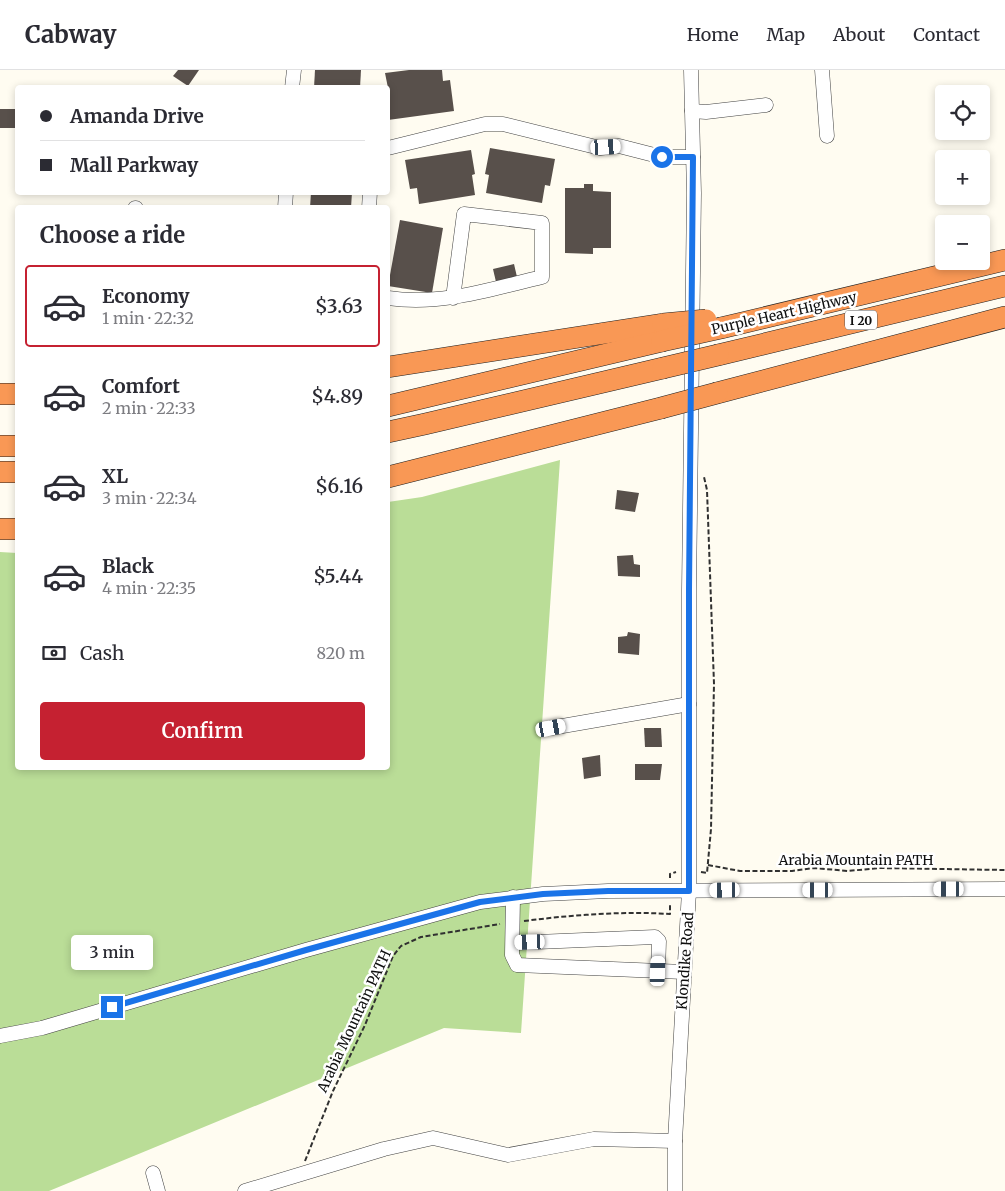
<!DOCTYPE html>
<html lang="en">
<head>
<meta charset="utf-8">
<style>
  :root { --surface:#fff; --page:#f2f2f3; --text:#2b2b33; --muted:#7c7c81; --line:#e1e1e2; --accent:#c52131 }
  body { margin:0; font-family:Merriweather,serif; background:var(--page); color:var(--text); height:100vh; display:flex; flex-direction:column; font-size:19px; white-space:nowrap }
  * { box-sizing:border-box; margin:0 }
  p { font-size:16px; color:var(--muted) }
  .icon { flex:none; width:28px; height:28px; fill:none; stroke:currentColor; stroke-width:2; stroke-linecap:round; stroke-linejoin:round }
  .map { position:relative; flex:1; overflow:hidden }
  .panel { position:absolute; left:15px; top:135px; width:375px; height:565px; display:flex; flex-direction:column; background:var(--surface); border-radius:5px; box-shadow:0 2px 8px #0003 }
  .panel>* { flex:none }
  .hud { position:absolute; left:15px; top:15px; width:375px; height:110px; border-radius:5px; box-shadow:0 2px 8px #0003; display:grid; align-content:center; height:110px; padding:0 25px; background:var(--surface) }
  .fabs { position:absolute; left:935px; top:15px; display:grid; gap:10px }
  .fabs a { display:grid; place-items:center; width:55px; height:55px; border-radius:5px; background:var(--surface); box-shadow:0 2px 8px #0003; font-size:25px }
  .end { position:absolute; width:22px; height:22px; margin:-11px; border:6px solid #1a73e8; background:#fff; box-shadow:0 0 0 2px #fff }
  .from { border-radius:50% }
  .bubble { position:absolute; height:35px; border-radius:5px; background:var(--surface); box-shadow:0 2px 8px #0003; font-size:16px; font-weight:600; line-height:35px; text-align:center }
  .car { position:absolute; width:15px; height:30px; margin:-15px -8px; border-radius:6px; box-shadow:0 0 4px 1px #0007; background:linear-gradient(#fff 24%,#345 0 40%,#fff 0 76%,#345 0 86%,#fff 0) }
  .hud b { display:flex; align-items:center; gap:18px; height:48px; font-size:19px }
  .hud b+b { border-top:1px solid var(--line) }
  .hud i { width:12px; height:12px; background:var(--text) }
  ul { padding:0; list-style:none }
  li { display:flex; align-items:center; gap:15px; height:82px; margin:0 10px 8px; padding:0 15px; border:2px solid transparent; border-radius:5px }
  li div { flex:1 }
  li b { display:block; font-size:19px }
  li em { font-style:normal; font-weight:600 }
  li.on { border-color:var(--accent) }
  li>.icon { width:45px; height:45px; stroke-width:1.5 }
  h2 { padding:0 25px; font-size:22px; line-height:60px }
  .pay { display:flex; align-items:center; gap:12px; height:55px; padding:0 25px; font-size:19px }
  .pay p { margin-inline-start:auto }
  .button { display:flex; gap:10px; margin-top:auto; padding:10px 25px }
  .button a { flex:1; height:58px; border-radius:5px; background:var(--accent); color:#fff; font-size:20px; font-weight:600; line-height:58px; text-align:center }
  header { display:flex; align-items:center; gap:30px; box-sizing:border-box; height:70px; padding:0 25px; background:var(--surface); border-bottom:1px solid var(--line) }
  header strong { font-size:24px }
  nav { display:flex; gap:28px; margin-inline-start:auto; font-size:18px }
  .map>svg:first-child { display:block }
</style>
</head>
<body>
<header>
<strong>Cabway</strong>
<nav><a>Home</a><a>Map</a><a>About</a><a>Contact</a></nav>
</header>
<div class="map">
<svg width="1005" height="1121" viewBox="0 0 1005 1121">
  <rect width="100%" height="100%" fill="#fffcf1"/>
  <polygon fill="#badd97" points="560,390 521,963 444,958 49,1121 0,1121 0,482 17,483 18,698 388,698 388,432 422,427"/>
  <g fill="#58504b">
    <polygon points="178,0 199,0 188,16 173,6"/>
    <polygon points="315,0 361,0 360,18 314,18"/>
    <polygon points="409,0 442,0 443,11 450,10 454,41 388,50 388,18 385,3"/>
    <rect x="0" y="39" width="18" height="19"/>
    <polygon points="490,78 555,89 550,116 545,115 542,133 486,123 489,105 485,104"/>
    <polygon points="471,80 475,104 472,105 475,125 419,134 417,118 410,119 405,90"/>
    <polygon points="584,114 593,114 593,121 611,122 611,178 593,178 593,184 565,183 565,118 584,118"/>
    <polygon points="311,122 352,122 351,138 310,138"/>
    <polygon points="400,150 443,158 432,223 388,216"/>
    <polygon points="514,194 517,207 496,212 493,199"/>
    <polygon points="617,420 639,423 635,442 615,439"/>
    <polygon points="633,485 634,494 640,495 640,507 618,506 617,486"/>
    <polygon points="628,562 640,564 639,585 618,583 618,567 627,566"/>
    <polygon points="644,658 661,658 662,677 645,677"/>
    <polygon points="600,685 601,706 584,709 582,688"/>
    <polygon points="635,694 662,694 660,710 635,710"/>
  </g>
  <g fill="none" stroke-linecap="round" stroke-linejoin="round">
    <g stroke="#424242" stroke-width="15">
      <g id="minor">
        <polyline points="822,0 827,66"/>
        <polyline points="292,18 294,0"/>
        <polyline points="692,41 706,42 766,35"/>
        <polyline points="388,78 485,54 503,54 600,78 619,76 662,87 693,87"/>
        <polyline points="135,138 136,138"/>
        <polyline points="285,138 286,122"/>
        <polyline points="369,138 370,122"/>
        <path d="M388,228C440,236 491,219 542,207V153L464,144L453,228"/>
        <polyline points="551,658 689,634"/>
        <polyline points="513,827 512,885 517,895 684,902"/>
        <polyline points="513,873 655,867 659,871 658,901"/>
        <polyline points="0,966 42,958 306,880 480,832 543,824 608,821 1005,819"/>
        <polyline points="153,1103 158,1121"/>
        <polyline points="245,1121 384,1079 433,1068 508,1085 594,1069 675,1071"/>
        <polyline points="675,1121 675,1071 689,821 689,520 694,123 691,0"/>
      </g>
    </g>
    <g stroke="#202020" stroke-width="22">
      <g id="highway">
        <polyline points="721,258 1005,190"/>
        <polyline points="718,285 1005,216"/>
        <polyline points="388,297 663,254"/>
        <polyline points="717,323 1005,247"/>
        <polyline points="0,324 18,324"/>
        <polyline points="388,336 662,271"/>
        <polyline points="388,362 425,354 663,298"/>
        <polyline points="0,376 18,376"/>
        <polyline points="0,402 18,402"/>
        <polyline points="388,407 661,338"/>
        <polyline points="0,459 18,459"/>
      </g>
    </g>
    <g stroke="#313131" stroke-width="2" stroke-dasharray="5 2.5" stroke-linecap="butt">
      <polyline points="708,795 740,801 792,801 814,798 848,801 879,798 1005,800"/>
      <polyline points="701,802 707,803 711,759 714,614 707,420 704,407"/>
      <polyline points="670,808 670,804 676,802"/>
      <path d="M524,851C572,845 622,841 670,844V833"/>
      <polyline points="305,1091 333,1021 365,955 393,886 401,876 421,867 500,854"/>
    </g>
    <use href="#minor" stroke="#fff" stroke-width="14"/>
    <use href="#highway" stroke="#f99855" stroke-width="21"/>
    <g stroke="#202020" stroke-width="22" stroke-linecap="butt">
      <g id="highway-bridge">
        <polyline points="663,254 706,250"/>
        <polyline points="662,271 721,258"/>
        <polyline points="663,298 718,285"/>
        <polyline points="661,338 717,323"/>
      </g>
    </g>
    <use href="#highway-bridge" stroke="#f99855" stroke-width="21"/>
  </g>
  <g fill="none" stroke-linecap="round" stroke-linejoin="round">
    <polyline stroke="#1a73e8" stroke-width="6" points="112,937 306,880 480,832 543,824 608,821 689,821 689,520 693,87 662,87"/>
  </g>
  <g text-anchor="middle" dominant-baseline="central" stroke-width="5" stroke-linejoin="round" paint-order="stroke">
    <rect fill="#fff" stroke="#575757" stroke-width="1" x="845" y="240.5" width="32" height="19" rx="4"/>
    <g font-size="12" font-weight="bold" fill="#0f0f0f">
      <text x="861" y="250">I 20</text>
    </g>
    <g font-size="14" fill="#0f0f0f" stroke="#fff">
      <text transform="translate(784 243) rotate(-13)">Purple Heart Highway</text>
      <text x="856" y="790">Arabia Mountain PATH</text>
      <text transform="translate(685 891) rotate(-86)">Klondike Road</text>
      <text transform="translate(354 951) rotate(-65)">Arabia Mountain PATH</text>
    </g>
  </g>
</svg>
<div class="fabs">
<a><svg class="icon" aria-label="locate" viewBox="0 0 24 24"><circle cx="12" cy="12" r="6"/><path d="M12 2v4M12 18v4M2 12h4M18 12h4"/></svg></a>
<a>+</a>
<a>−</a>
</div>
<i class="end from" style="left:662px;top:87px"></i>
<i class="end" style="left:112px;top:937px"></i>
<div class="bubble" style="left:71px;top:865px;width:82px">3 min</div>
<i class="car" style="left:606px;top:77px;rotate:87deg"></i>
<i class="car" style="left:551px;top:658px;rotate:80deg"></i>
<i class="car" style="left:949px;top:819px;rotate:270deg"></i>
<i class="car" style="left:725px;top:820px;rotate:269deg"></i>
<i class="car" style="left:818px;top:820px;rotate:270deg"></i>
<i class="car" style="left:530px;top:872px;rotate:268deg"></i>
<i class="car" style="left:658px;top:901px;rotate:2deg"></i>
<div class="hud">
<b><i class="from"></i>Amanda Drive</b>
<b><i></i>Mall Parkway</b>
</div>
<section class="panel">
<h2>Choose a ride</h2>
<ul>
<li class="on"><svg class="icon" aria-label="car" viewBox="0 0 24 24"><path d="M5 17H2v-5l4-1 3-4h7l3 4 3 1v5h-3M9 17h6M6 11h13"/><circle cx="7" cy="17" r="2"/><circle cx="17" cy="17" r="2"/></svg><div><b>Economy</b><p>1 min · 22:32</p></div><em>$3.63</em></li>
<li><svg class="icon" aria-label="car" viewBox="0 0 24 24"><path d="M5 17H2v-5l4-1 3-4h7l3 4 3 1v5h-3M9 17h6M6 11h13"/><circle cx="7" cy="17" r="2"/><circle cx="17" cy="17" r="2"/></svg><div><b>Comfort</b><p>2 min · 22:33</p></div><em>$4.89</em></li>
<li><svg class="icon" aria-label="car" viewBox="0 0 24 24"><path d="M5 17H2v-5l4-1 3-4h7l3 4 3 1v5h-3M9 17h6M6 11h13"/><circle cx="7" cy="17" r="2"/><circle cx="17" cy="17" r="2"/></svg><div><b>XL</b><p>3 min · 22:34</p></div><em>$6.16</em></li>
<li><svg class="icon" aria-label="car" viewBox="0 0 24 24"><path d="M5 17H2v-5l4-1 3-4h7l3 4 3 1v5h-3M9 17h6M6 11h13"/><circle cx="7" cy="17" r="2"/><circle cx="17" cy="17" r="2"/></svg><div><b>Black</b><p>4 min · 22:35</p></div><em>$5.44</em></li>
</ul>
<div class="pay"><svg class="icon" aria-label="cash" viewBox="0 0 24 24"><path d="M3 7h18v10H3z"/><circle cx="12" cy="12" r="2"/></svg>Cash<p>820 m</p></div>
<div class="button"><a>Confirm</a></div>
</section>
</div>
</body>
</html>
